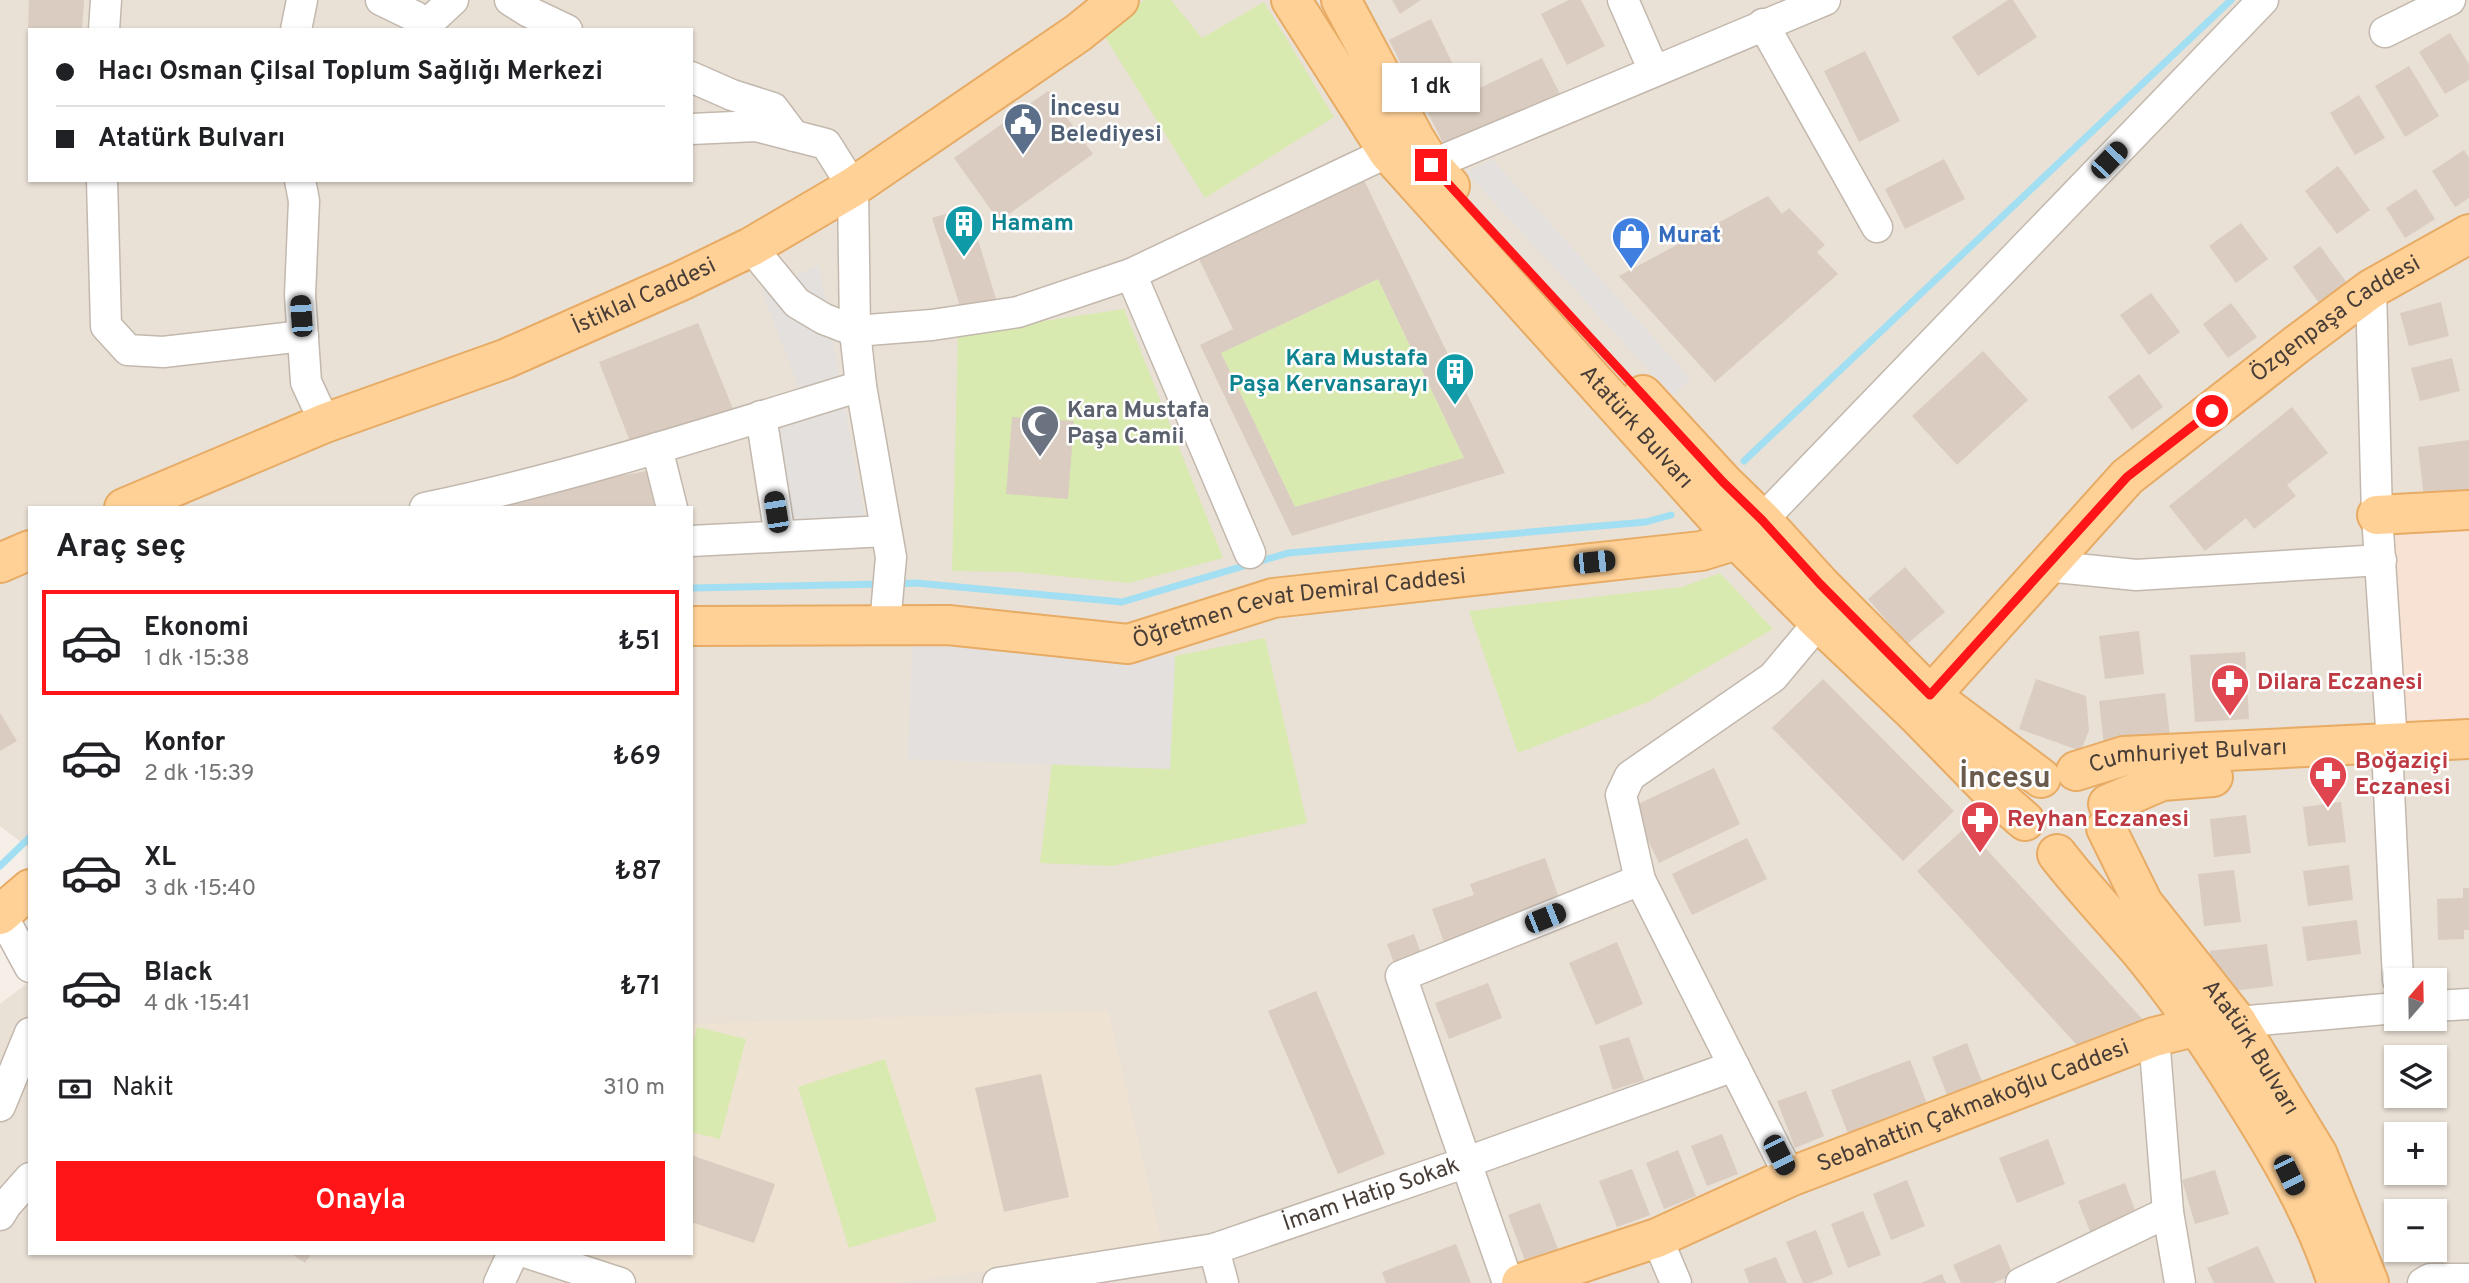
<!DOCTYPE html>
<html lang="tr">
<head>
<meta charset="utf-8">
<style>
  :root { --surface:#fff; --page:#f2f2f2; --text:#202124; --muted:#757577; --line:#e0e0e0; --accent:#ff1517 }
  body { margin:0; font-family:Overpass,sans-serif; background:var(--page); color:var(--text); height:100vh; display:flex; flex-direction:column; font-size:26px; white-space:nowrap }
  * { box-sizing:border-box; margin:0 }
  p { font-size:23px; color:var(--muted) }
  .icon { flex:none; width:38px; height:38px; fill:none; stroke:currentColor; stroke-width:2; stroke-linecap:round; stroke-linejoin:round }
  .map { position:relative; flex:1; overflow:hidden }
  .side { position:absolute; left:28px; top:506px; width:665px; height:749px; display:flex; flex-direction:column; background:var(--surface); border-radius:0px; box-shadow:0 2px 5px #0004 }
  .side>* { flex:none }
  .banner { position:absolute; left:28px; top:28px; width:665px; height:154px; border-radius:0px; box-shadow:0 2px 5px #0004; display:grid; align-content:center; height:154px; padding:0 28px; background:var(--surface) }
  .needle { width:46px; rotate:20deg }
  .buttons { position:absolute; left:2384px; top:968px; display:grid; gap:14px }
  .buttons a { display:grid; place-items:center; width:63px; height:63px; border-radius:0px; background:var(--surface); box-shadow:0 2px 5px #0004; font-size:35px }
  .end { position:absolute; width:32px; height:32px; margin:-16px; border:9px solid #ff1517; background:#fff; box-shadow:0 0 0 4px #fff }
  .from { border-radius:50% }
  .bubble { position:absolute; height:49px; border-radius:0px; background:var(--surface); box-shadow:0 2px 5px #0004; font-size:23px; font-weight:600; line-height:49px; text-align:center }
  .car { position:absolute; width:21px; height:42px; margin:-21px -10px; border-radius:9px; box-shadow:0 0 5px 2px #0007; background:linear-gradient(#222 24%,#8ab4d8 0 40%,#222 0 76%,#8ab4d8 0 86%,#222 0) }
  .banner b { display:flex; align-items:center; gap:24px; height:66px; font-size:26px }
  .banner b+b { border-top:2px solid var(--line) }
  .banner i { width:18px; height:18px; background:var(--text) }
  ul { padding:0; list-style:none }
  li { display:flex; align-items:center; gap:21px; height:105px; margin:0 14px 10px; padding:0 14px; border:4px solid transparent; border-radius:0px }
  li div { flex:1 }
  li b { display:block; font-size:26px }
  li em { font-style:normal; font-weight:600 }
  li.active { border-color:var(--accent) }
  li>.icon { width:63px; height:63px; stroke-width:1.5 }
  h2 { padding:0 28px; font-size:32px; line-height:84px }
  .pay { display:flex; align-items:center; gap:18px; height:77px; padding:0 28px; font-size:26px }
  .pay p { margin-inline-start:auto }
  .button { display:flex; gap:14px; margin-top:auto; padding:14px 28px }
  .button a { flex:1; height:80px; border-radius:0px; background:var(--accent); color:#fff; font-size:28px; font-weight:600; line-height:80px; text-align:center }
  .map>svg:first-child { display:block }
</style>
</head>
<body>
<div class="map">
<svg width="2469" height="1283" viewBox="0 0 2469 1283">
  <rect width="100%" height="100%" fill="#f5efe8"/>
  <path fill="#e9e0d6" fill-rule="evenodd" d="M0,0H2469V1283H0V1004L30,981V1253H691V508H30V849L0,826ZM30,30H691V180H30ZM2396,980H2434V1018H2396ZM2396,1057H2434V1096H2396ZM2396,1134H2434V1172H2396ZM2396,1211H2434V1250H2396Z"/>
  <polygon fill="#f7e2d3" points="2469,510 2469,739 2392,743 2377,515"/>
  <polygon fill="#eee2d2" points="1108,1010 1163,1247 897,1283 623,1283 529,1253 691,1253 691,1024"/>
  <g fill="#d9eab0">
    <polygon points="1144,0 1171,0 1202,38 1264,2 1334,117 1205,198 1102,32"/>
    <polygon points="1378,279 1464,458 1295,507 1221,353"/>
    <polygon points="1124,309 1223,558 1129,583 1018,572 952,571 958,334"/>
    <polygon points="1720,573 1773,629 1648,702 1518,753 1469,611 1682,587"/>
    <polygon points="1265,638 1307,823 1112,866 1040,863 1052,764 1170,769 1175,656"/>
    <polygon points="697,1027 746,1039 720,1139 691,1132 691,1051"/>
    <polygon points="885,1059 937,1221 849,1248 798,1087"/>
  </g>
  <g fill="#e3e0dd">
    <polygon points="1492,159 1691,379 1672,395 1467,173"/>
    <polygon points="819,265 870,547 800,549 772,427 808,412 762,291"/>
    <polygon points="912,645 1175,656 1170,769 908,759"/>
  </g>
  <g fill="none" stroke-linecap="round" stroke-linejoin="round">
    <g stroke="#a3dff2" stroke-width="7">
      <polyline points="1744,461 2231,0"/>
      <polyline points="895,584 916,583 1122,602 1288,553 1646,522 1671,515"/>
      <polyline points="691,588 883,584"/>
      <polyline points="0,866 30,837"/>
    </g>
  </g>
  <g fill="#daccc0" fill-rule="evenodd">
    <polygon points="29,0 84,0 82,30 28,30"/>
    <polygon points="1392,0 1421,0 1400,14"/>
    <polygon points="1569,0 1581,0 1605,46 1567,65 1541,14"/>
    <polygon points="2008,0 2013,0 2037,37 1978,76 1952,37"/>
    <polygon points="1431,19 1460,79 1419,100 1389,40"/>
    <polygon points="2450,33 2469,64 2469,80 2445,94 2419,52"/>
    <polygon points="1865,51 1900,121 1859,142 1824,71"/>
    <polygon points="1542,58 1563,100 1526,118 1522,110 1445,147 1428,113"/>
    <polygon points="2409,66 2439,116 2405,137 2375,86"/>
    <polygon points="1048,91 1093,154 999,221 954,158"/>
    <polygon points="2359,95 2385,138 2355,155 2330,113"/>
    <polygon points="2464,150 2469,158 2469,198 2455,207 2432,171"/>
    <polygon points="1944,159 1965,199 1905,229 1885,189"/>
    <polygon points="2338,166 2370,210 2337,234 2305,191"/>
    <path d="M1363,178L1505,473L1292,536L1200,345L1233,329L1198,257ZM1378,279L1464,458L1295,507L1221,353Z"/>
    <polygon points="2416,189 2435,219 2405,238 2386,208"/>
    <polygon points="1768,196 1782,214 1789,208 1825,245 1817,252 1838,274 1715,382 1619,276"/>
    <polygon points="968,207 996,299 961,309 932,218"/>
    <polygon points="2241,223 2268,259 2236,283 2209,246"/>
    <polygon points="2320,246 2347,283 2319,303 2293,267"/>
    <polygon points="2151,293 2180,332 2149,355 2120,315"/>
    <polygon points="2441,302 2449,336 2409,346 2400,313"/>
    <polygon points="2231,303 2257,337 2228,358 2203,324"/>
    <polygon points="698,323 733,409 633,449 599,362"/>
    <polygon points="1983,351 2028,400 1957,465 1912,416"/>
    <polygon points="2452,358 2460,391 2420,401 2411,368"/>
    <polygon points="2139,374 2163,407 2132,430 2108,397"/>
    <polygon points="2292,407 2328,453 2287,485 2296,496 2254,529 2246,518 2205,551 2169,506"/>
    <polygon points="1012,417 1074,421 1068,499 1006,494"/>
    <polygon points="2469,440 2469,491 2424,497 2418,447"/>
    <polygon points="647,471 655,508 452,508 452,506"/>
    <polygon points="1905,567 1945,612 1907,644 1868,599"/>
    <polygon points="2139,631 2144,674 2105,679 2099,636"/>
    <polygon points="2245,652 2249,719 2195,722 2190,655"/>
    <polygon points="1823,679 1954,811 1903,861 1772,728"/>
    <polygon points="2036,679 2086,696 2089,730 2081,751 2019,729"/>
    <polygon points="2165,693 2170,736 2104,745 2099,701"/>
    <polygon points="0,713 17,741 0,751"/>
    <polygon points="1714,768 1740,824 1659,863 1632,807"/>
    <polygon points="2341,802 2346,842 2308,846 2303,807"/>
    <polygon points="2246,815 2251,853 2214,857 2210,819"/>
    <polygon points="1966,827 2146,1023 2087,1056 1917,871"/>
    <polygon points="1747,838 1767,879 1692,915 1672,874"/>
    <polygon points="1545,858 1561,904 1445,945 1432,909 1474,895 1470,884"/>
    <polygon points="2349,865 2353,900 2308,906 2303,871"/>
    <polygon points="2234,870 2241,922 2204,926 2198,874"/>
    <polygon points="2463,888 2469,888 2469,930 2464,930 2464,939 2438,940 2437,899 2463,898"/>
    <polygon points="2357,920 2361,954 2307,961 2302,927"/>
    <polygon points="1414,934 1424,962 1397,972 1387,944"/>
    <polygon points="1617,942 1643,1004 1596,1025 1569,963"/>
    <polygon points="2267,944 2273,986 2215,993 2210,951"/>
    <polygon points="1488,983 1502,1018 1449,1039 1435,1003"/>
    <polygon points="1316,991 1385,1154 1338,1174 1268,1011"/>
    <polygon points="1629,1037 1644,1080 1613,1090 1599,1046"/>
    <polygon points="1967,1043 1984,1087 1949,1100 1932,1057"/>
    <polygon points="1910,1060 1928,1106 1849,1136 1831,1090"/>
    <polygon points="1041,1074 1069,1197 1004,1212 975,1088"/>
    <polygon points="1806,1091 1824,1136 1795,1148 1777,1101"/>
    <polygon points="1722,1134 1738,1174 1707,1186 1691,1146"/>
    <polygon points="2048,1139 2065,1184 2017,1203 1999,1158"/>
    <polygon points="1678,1150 1696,1196 1664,1209 1646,1163"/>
    <polygon points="691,1155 775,1184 754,1243 691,1222"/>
    <polygon points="1632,1169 1650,1215 1617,1227 1599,1181"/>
    <polygon points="2215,1170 2229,1214 2195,1224 2182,1180"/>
    <polygon points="1907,1180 1925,1226 1891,1240 1873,1194"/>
    <polygon points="2125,1183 2137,1216 2091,1234 2078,1201"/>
    <polygon points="1540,1203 1558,1249 1525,1261 1508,1215"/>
    <polygon points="1863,1211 1881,1255 1848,1268 1831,1224"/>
    <polygon points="1816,1230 1833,1274 1811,1283 1803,1283 1786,1242"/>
    <polygon points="1456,1244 1471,1283 1386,1283 1382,1272"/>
    <polygon points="2000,1244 2013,1275 1993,1283 1961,1283 1953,1265"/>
    <polygon points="2258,1246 2275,1283 2214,1283 2207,1268"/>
    <polygon points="290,1253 312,1253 305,1263"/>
    <polygon points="1776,1257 1787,1283 1749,1283 1744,1269"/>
    <polygon points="1942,1274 1946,1283 1921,1283"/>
  </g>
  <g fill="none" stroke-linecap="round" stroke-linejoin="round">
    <g stroke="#c3b8ad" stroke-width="33">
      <g id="minor">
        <polyline points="381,0 416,17 428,30"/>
        <polyline points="510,0 529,12 567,30"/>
        <polyline points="1623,0 1654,71"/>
        <polyline points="1763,24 1877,227"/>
        <polyline points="425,26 453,0"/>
        <polyline points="104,30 106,0"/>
        <polyline points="296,30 302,0"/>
        <polyline points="2385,32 2450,0"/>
        <polyline points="691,77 732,95 773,108 794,136"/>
        <polyline points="691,129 756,126 826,144 853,187 855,331 861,386 891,557 885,625"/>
        <polyline points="1431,165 1825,0"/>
        <polyline points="102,180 106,326 128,350 163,352 303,336"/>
        <polyline points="300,180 304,201 300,295 306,382 325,423"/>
        <polyline points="751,247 797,303 824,319 855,331 932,325 1018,312 1131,274 1405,144"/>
        <polyline points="1131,274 1250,553"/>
        <polyline points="2371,289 2377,515 2392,743 2388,769 2398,980"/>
        <polyline points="761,416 780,536"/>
        <polyline points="657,448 672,508"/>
        <path d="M425,508C573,477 717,430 861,386"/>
        <polyline points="1762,520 2263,0"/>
        <polyline points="691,541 886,531"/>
        <polyline points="2046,566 2136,575 2381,560"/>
        <polyline points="0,912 30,967"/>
        <polyline points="2434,1006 2469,1004"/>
        <polyline points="2237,1022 2396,1008"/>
        <polyline points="2154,1037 2168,1212 2180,1283"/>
        <polyline points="0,1106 30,1033"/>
        <polyline points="1790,1177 1640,880 1621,795 1630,776 1773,677 1819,622"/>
        <polyline points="0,1215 6,1205 30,1178"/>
        <polyline points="1657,1238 1676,1283"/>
        <polyline points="1214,1249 1223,1283"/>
        <polyline points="528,1253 620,1283"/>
        <polyline points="499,1283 513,1253"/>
        <path id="s1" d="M998,1283L1214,1249L1467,1162L1734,1066"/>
        <polyline points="1508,1283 1401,976 1640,880"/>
        <polyline points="2021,1283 2168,1212"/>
        <polyline points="2423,1283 2430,1279 2469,1279"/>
      </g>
    </g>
    <g stroke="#e7ab64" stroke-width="42">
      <g id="major">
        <path id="s2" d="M1291,0L1388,152L1737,540L1819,622L1915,713L1994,794L2025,821"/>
        <polyline points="1341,0 1415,139 1431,165 1450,186"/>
        <polyline points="1643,395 1723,482 1762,520 1820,584 1930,695 2041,778"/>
        <path id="s3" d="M124,508L325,423L505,359L681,281L751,247L853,187L1078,33L1119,0"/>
        <polyline points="2377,515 2469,510"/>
        <polyline points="0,563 30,550"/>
        <path id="s4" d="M691,626L948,625L1128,644L1273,598L1701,551L1737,540"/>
        <path id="s5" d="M1915,713L2127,477L2296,345L2371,289L2469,234"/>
        <path id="s6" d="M2076,771L2124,756L2469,739"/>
        <polyline points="2108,804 2162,781 2213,777"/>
        <path id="s7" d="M2106,828L2143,903L2237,1022L2318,1155L2369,1283"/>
        <path d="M2057,854C2083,888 2112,918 2140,951C2177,996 2210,1044 2241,1094C2279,1154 2315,1215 2337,1283"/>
        <polyline points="0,915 30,889"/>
        <path id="s8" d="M1521,1283L1657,1238L1790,1177L2154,1037L2198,1026L2237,1022"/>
      </g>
    </g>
    <use href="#minor" stroke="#fff" stroke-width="30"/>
    <use href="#major" stroke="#ffd197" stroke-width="38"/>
  </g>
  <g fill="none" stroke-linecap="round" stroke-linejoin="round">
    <polyline stroke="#ff1517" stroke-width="9" points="1431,165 1723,482 1762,520 1820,584 1930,695 2127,477 2212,411"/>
  </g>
  <defs>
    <g id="civic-pin" transform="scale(2.0125)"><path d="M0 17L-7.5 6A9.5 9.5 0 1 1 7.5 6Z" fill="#5c6f8a" stroke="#fff"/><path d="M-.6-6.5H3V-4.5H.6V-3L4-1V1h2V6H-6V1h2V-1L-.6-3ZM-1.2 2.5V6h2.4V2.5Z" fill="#fff"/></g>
    <g id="building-pin" transform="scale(2.0125)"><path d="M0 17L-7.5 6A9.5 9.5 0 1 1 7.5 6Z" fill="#0f9aa8" stroke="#fff"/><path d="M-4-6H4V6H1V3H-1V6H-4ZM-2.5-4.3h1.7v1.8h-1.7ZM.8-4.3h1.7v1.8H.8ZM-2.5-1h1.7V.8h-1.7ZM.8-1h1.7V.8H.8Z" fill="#fff"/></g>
    <g id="shop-pin" transform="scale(2.0125)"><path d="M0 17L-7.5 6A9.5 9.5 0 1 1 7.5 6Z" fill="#3f7fe0" stroke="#fff"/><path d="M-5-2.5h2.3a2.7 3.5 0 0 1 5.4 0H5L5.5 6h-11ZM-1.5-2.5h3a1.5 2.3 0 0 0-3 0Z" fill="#fff"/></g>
    <g id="mosque-pin" transform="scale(2.0125)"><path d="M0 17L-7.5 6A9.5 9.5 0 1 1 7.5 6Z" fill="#6b7280" stroke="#fff"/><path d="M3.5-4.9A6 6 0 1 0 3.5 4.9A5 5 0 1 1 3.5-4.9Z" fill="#fff"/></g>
    <g id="pharmacy-pin" transform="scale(2.0125)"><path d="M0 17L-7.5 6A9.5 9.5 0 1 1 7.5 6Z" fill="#e0444e" stroke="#fff"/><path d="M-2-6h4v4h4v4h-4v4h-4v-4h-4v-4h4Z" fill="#fff"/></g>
  </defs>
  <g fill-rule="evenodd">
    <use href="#civic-pin" x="1023" y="122"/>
    <use href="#building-pin" x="964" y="224"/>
    <use href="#shop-pin" x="1631" y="236"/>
    <use href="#building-pin" x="1455" y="372"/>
    <use href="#mosque-pin" x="1040" y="424"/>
    <use href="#pharmacy-pin" x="2230" y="683"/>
    <use href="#pharmacy-pin" x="2328" y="775"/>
    <use href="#pharmacy-pin" x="1980" y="820"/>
  </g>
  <g text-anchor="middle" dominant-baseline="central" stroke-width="5" stroke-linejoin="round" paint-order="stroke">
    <g font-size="23" font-weight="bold" fill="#4e5e75" stroke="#fff" text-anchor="start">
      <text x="1050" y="109">İncesu<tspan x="1050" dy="26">Belediyesi</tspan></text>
    </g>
    <g font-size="23" font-weight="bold" fill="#0d838f" stroke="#fff" text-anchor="start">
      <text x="991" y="224">Hamam</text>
      <text x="1428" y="359" text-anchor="end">Kara Mustafa<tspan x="1428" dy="26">Paşa Kervansarayı</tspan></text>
    </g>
    <g font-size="23" font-weight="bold" fill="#366cbe" stroke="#fff" text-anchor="start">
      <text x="1658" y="236">Murat</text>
    </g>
    <g font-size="23" fill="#483e37" stroke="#fff">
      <text stroke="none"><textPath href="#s3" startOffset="562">İstiklal Caddesi</textPath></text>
      <text stroke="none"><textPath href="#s5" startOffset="579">Özgenpaşa Caddesi</textPath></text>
      <text stroke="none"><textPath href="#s2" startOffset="551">Atatürk Bulvarı</textPath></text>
      <text stroke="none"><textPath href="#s4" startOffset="614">Öğretmen Cevat Demiral Caddesi</textPath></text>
      <text stroke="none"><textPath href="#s6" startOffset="114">Cumhuriyet Bulvarı</textPath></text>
      <text stroke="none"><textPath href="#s7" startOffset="264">Atatürk Bulvarı</textPath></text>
      <text stroke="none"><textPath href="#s8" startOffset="486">Sebahattin Çakmakoğlu Caddesi</textPath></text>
      <text stroke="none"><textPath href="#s1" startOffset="385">İmam Hatip Sokak</textPath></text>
    </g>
    <g font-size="23" font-weight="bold" fill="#5b616d" stroke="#fff" text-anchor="start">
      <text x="1067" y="411">Kara Mustafa<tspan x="1067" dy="26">Paşa Camii</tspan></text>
    </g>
    <g font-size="23" font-weight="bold" fill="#be3a42" stroke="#fff" text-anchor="start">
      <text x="2257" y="683">Dilara Eczanesi</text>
      <text x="2355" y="762">Boğaziçi<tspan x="2355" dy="26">Eczanesi</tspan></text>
      <text x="2007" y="820">Reyhan Eczanesi</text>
    </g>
    <g font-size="30" font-weight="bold" fill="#6b5b4d" stroke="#fff">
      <text x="2005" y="779">İncesu</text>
    </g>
  </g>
</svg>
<div class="buttons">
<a><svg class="needle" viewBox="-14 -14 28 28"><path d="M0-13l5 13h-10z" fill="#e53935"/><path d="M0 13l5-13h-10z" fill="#757577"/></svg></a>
<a><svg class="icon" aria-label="layers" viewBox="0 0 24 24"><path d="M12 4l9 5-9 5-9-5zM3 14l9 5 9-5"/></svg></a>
<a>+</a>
<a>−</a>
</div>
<i class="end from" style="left:2212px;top:411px"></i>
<i class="end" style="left:1431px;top:165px"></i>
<div class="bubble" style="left:1382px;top:63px;width:98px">1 dk</div>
<i class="car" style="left:2109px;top:160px;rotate:44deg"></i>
<i class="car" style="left:301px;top:316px;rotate:356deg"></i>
<i class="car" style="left:776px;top:512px;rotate:351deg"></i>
<i class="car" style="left:1594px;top:562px;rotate:84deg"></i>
<i class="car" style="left:1545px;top:918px;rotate:68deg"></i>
<i class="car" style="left:1779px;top:1155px;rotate:153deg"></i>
<i class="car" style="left:2289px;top:1175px;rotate:154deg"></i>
<div class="banner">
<b><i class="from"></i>Hacı Osman Çilsal Toplum Sağlığı Merkezi</b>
<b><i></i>Atatürk Bulvarı</b>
</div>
<section class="side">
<h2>Araç seç</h2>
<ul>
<li class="active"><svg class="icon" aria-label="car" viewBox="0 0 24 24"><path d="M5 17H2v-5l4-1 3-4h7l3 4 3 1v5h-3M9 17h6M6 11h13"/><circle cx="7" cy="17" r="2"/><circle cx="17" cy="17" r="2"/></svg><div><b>Ekonomi</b><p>1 dk · 15:38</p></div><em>₺51</em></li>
<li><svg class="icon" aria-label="car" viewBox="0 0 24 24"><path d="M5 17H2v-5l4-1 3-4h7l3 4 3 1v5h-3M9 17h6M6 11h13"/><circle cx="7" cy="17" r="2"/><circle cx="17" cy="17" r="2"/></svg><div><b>Konfor</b><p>2 dk · 15:39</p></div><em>₺69</em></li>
<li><svg class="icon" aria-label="car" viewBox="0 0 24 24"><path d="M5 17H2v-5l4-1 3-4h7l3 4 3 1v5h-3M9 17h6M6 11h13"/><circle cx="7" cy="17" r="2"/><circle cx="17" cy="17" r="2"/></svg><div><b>XL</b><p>3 dk · 15:40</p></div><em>₺87</em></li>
<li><svg class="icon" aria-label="car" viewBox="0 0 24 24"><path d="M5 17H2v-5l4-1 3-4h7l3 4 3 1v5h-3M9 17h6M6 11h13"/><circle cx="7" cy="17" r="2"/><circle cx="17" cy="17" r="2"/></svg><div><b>Black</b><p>4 dk · 15:41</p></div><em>₺71</em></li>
</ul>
<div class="pay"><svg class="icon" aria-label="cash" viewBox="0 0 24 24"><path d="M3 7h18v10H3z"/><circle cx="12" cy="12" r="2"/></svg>Nakit<p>310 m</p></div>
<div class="button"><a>Onayla</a></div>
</section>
</div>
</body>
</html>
